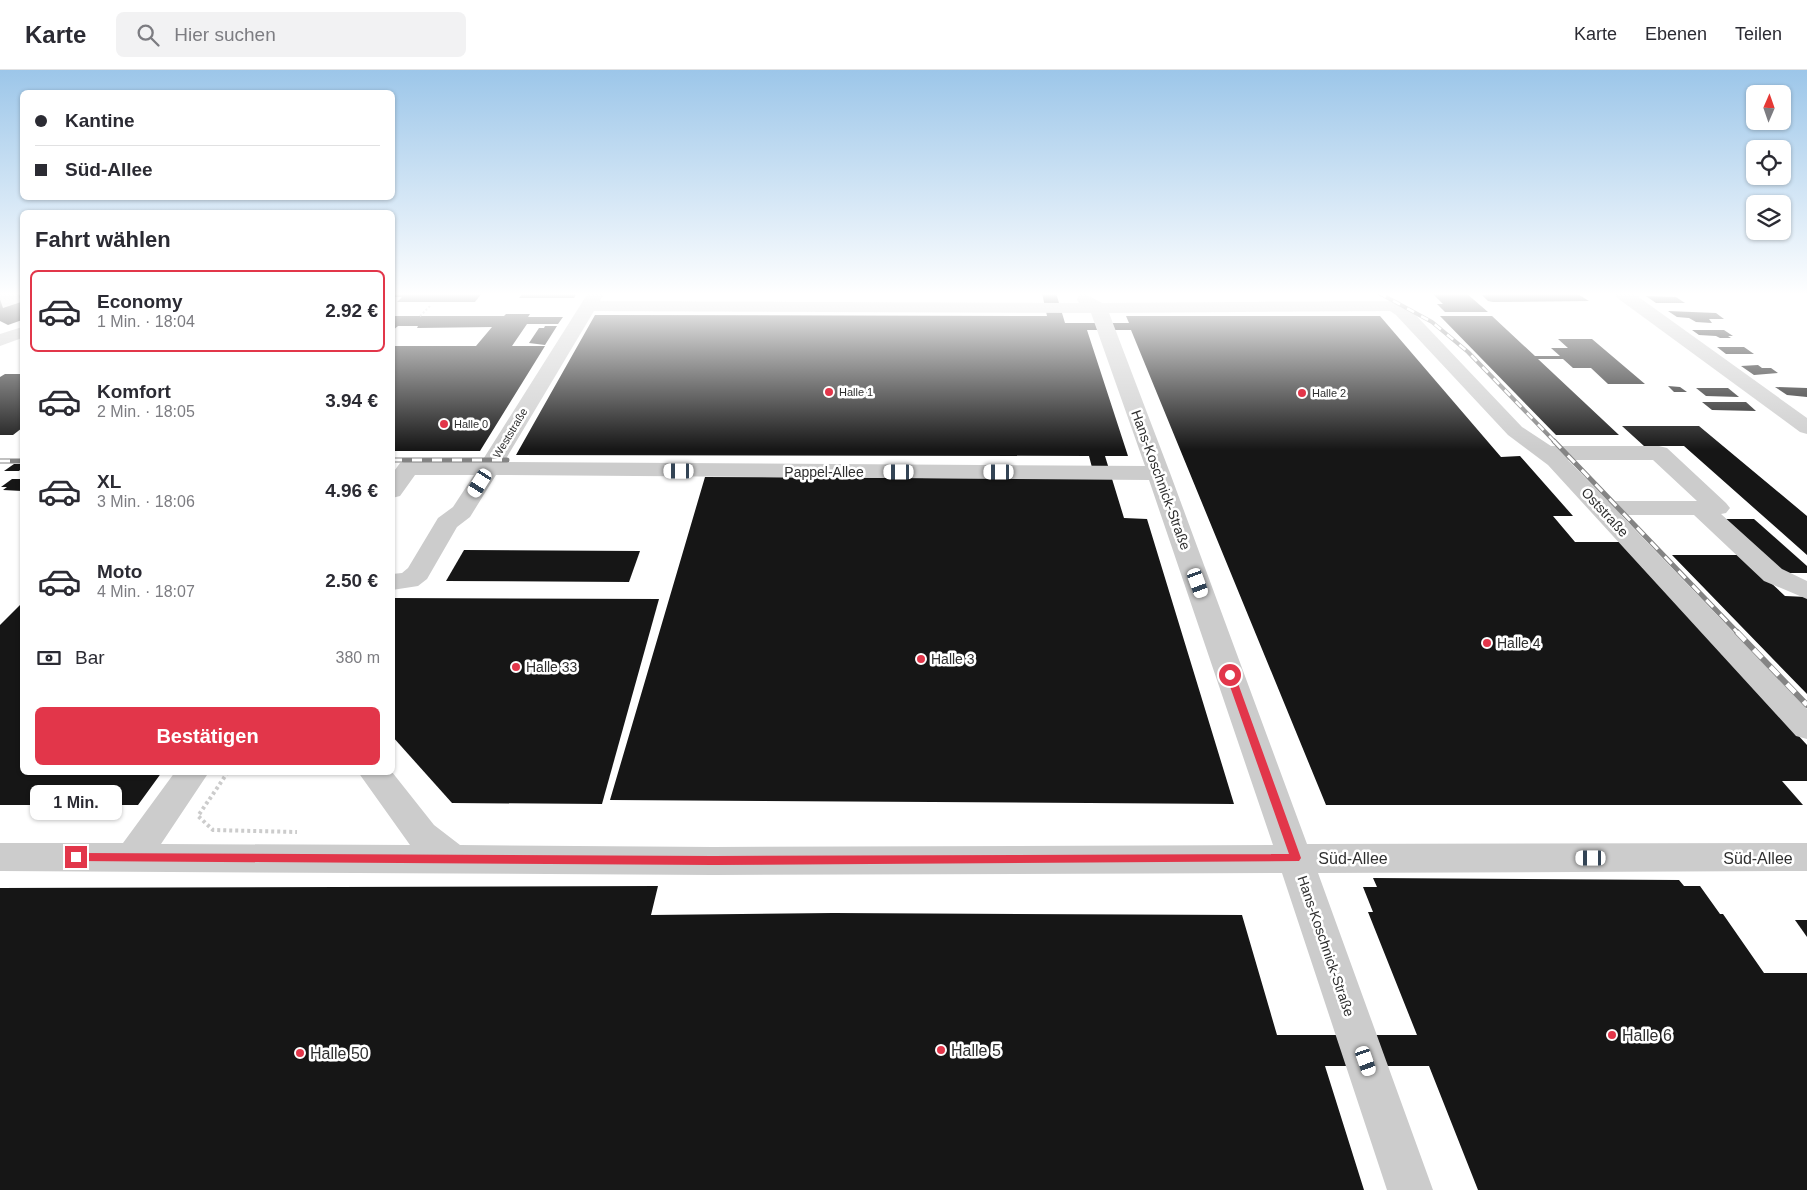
<!DOCTYPE html>
<html lang="de">
<head>
<meta charset="utf-8">
<style>
  :root { --surface:#fff; --page:#f2f2f3; --text:#2b2b33; --muted:#7c7c81; --line:#e1e1e2; --accent:#e2364a }
  body { margin:0; font-family:Arial,sans-serif; background:var(--page); color:var(--text); height:100vh; display:flex; flex-direction:column; font-size:19px; white-space:nowrap }
  * { box-sizing:border-box; margin:0 }
  p { font-size:16px; color:var(--muted) }
  .icon { flex:none; width:28px; height:28px; fill:none; stroke:currentColor; stroke-width:2; stroke-linecap:round; stroke-linejoin:round }
  .map { position:relative; flex:1; overflow:hidden }
  .details { position:absolute; left:20px; top:140px; width:375px; height:565px; display:flex; flex-direction:column; background:var(--surface); border-radius:8px; box-shadow:0 1px 4px #0004 }
  .details>* { flex:none }
  .banner { position:absolute; left:20px; top:20px; width:375px; height:110px; border-radius:8px; box-shadow:0 1px 4px #0004; display:grid; align-content:center; height:110px; padding:0 15px; background:var(--surface) }
  .needle { width:32px; rotate:2deg }
  .fabs { position:absolute; left:1746px; top:15px; display:grid; gap:10px }
  .fabs a { display:grid; place-items:center; width:45px; height:45px; border-radius:8px; background:var(--surface); box-shadow:0 1px 4px #0004; font-size:25px }
  .end { position:absolute; width:22px; height:22px; margin:-11px; border:6px solid #e2364a; background:#fff; box-shadow:0 0 0 2px #fff }
  .from { border-radius:50% }
  .bubble { position:absolute; height:35px; border-radius:8px; background:var(--surface); box-shadow:0 1px 4px #0004; font-size:16px; font-weight:600; line-height:35px; text-align:center }
  .car { position:absolute; width:15px; height:30px; margin:-15px -8px; border-radius:6px; box-shadow:0 0 4px 1px #0007; background:linear-gradient(#fff 24%,#345 0 40%,#fff 0 76%,#345 0 86%,#fff 0) }
  .banner b { display:flex; align-items:center; gap:18px; height:48px; font-size:19px }
  .banner b+b { border-top:1px solid var(--line) }
  .banner i { width:12px; height:12px; background:var(--text) }
  ul { padding:0; list-style:none }
  li { display:flex; align-items:center; gap:15px; height:82px; margin:0 10px 8px; padding:0 5px; border:2px solid transparent; border-radius:8px }
  li div { flex:1 }
  li b { display:block; font-size:19px }
  li em { font-style:normal; font-weight:600 }
  li.current { border-color:var(--accent) }
  li>.icon { width:45px; height:45px; stroke-width:1.5 }
  h2 { padding:0 15px; font-size:22px; line-height:60px }
  .pay { display:flex; align-items:center; gap:12px; height:55px; padding:0 15px; font-size:19px }
  .pay p { margin-inline-start:auto }
  .action { display:flex; gap:10px; margin-top:auto; padding:10px 15px }
  .action a { flex:1; height:58px; border-radius:8px; background:var(--accent); color:#fff; font-size:20px; font-weight:600; line-height:58px; text-align:center }
  header { display:flex; align-items:center; gap:30px; box-sizing:border-box; height:70px; padding:0 25px; background:var(--surface); border-bottom:1px solid var(--line) }
  header strong { font-size:24px }
  nav { display:flex; gap:28px; margin-inline-start:auto; font-size:18px }
  .search { width:350px; height:45px; background:var(--page); display:flex; align-items:center; gap:12px; box-sizing:border-box; padding:0 18px; border-radius:8px; color:var(--muted); font-size:19px }
  .map>svg:first-child { display:block }
</style>
</head>
<body>
<header>
<strong>Karte</strong>
<div class="search"><svg class="icon" aria-label="search" viewBox="0 0 24 24"><circle cx="10" cy="10" r="6"/><path d="M15 15l6 6"/></svg>Hier suchen</div>
<nav><a>Karte</a><a>Ebenen</a><a>Teilen</a></nav>
</header>
<div class="map">
<svg width="1807" height="1120" viewBox="0 0 1807 1120">
  <rect width="100%" height="100%" fill="#fff"/>
  <g fill="#161616">
    <polygon points="0,223 22,223 22,250 8,255 0,251"/>
    <polygon points="392,223 482,223 475,232 397,232 402,227 392,227"/>
    <polygon points="523,223 577,223 574,228 519,228"/>
    <polygon points="1042,223 1056,223 1065,253 1129,253 1126,246 1380,246 1501,387 1520,386 1573,446 1553,446 1575,472 1620,472 1807,675 1807,711 1782,711 1803,735 1326,735 1131,260 1087,260 1128,386 1105,386 1124,448 1147,449 1234,734 610,730 705,407 1095,409 1089,386 516,385 595,245 1047,246"/>
    <polygon points="1432,223 1459,224 1457,223 1466,223 1488,242 1445,242 1437,234 1443,234"/>
    <polygon points="1484,223 1576,223 1589,231 1493,232 1488,231 1482,225 1486,225"/>
    <polygon points="1646,226 1676,227 1685,233 1656,233"/>
    <polygon points="1668,241 1716,243 1724,249 1709,249 1712,253 1696,252 1689,248 1677,247"/>
    <polygon points="506,244 530,244 528,247 563,247 558,254 527,254 512,276 545,276 480,381 392,381 392,276 476,276 492,257 417,258 418,256 398,256 392,261 392,246 504,246"/>
    <polygon points="1440,246 1492,246 1535,286 1560,286 1551,278 1568,278 1558,269 1592,269 1645,314 1608,314 1591,298 1573,298 1563,289 1538,289 1619,365 1556,365"/>
    <polygon points="545,256 557,256 545,275 529,273 539,258 544,258"/>
    <polygon points="1692,260 1724,260 1733,266 1728,266 1731,268 1720,268 1716,266 1699,265"/>
    <polygon points="1717,277 1744,277 1754,284 1726,284"/>
    <polygon points="1758,295 1762,298 1771,298 1778,303 1754,305 1741,296"/>
    <polygon points="5,304 22,304 22,358 13,365 0,365 0,307"/>
    <polygon points="1668,316 1680,317 1687,322 1674,322"/>
    <polygon points="1775,317 1807,318 1807,327 1787,325"/>
    <polygon points="1696,318 1728,318 1739,327 1706,326"/>
    <polygon points="1702,332 1746,332 1756,341 1712,340"/>
    <polygon points="1622,356 1699,356 1807,446 1807,485 1684,376 1644,376"/>
    <polygon points="14,394 22,394 22,398 19,401 4,401"/>
    <polygon points="12,409 22,409 22,421 3,420 7,417 1,417"/>
    <polygon points="1720,449 1754,449 1807,496 1807,503 1778,503"/>
    <polygon points="464,480 640,481 629,512 446,511"/>
    <polygon points="1672,485 1741,485 1785,526 1807,527 1807,624"/>
    <polygon points="392,528 659,529 602,734 452,733 392,666"/>
    <polygon points="22,533 22,702 162,702 138,735 0,735 0,555"/>
    <polygon points="1373,808 1679,810 1684,816 1700,816 1720,844 1723,844 1764,903 1807,903 1807,1120 1478,1120 1429,996 1325,996 1364,1120 0,1120 0,818 658,816 651,845 833,843 1242,845 1277,965 1417,965 1368,842 1373,842 1363,817 1377,817"/>
    <polygon points="1795,850 1807,850 1807,867"/>
  </g>
  <g fill="none" stroke-linecap="round" stroke-linejoin="round">
    <polyline stroke="#d5d5d5" stroke-width="19" stroke-dasharray="19 9" stroke-linecap="butt" points="0,229 18,223"/>
    <polyline stroke="#ccc" stroke-width="2" stroke-dasharray="2 2" stroke-linecap="butt" points="420,246 430,236"/>
    <polyline stroke="#ccc" stroke-width="4" stroke-dasharray="3 3" stroke-linecap="butt" points="228,702 198,746 213,760 297,762"/>
    <g fill="#ccc" fill-rule="evenodd">
      <path d="M588,223H604L600,231L1079,233L1077,229L1079,225L1085,224L1102,233L1394,231L1408,237L1522,357L1551,376H1659L1667,378L1726,433L1730,438L1726,443L1721,444L1782,499L1807,511V529L1764,511L1694,445H1621L1807,639V669L1796,666L1548,395L1508,365L1396,245L1390,241L1109,243L1170,403L1307,774L1807,773V801L1318,803L1433,1120H1387L1282,803L713,805L0,801V773H123L175,702H209L161,774L410,775L358,702H392L434,755L460,775L713,777L1273,775L1149,410L496,405L470,447L457,457L427,509L418,516L392,520V504L402,503L408,498L438,448L453,437L474,405H415L400,426L392,428V404L400,393L408,391H482ZM594,241L1091,243L1145,396L504,392ZM1568,390H1653L1697,431H1608Z"/>
      <polygon points="1614,223 1633,223 1807,348 1807,364 1800,362 1616,227"/>
      <polygon points="22,257 22,268 0,276 0,264"/>
    </g>
    <g stroke="#848484" stroke-width="4">
      <polyline id="rail-far2" points="1379,223 1432,252 1468,282 1555,372"/>
    </g>
    <g stroke="#848484" stroke-width="5">
      <g id="rail-far1">
        <polyline points="1554,371 1738,563"/>
        <polyline points="392,390 507,390"/>
        <polyline points="0,391 22,391"/>
      </g>
    </g>
    <g stroke="#848484" stroke-width="6">
      <polyline id="rail" points="1737,562 1807,635"/>
    </g>
    <use href="#rail-far2" stroke="#fff" stroke-width="2.5" stroke-dasharray="8" stroke-linecap="butt"/>
    <use href="#rail-far1" stroke="#fff" stroke-width="3" stroke-dasharray="10" stroke-linecap="butt"/>
    <use href="#rail" stroke="#fff" stroke-width="4.5" stroke-dasharray="12" stroke-linecap="butt"/>
  </g>
  <linearGradient id="sky" x2="0" y2="1"><stop stop-color="#9cc6e9"/><stop offset="0.59" stop-color="#fff"/><stop offset="1" stop-color="#fff" stop-opacity="0"/></linearGradient>
  <rect width="1807" height="380" fill="url(#sky)"/>
  <polygon fill="#e2364a" points="1230,602 1235,605 1301,788 1299,791 713,795 76,791 71,787 76,783 713,786 1289,784 1226,605"/>
  <g fill="#e2364a" stroke="#fff" stroke-width="2">
    <circle cx="829" cy="322" r="5"/>
    <circle cx="1302" cy="323" r="5"/>
    <circle cx="444" cy="354" r="5"/>
    <circle cx="1487" cy="573" r="5"/>
    <circle cx="921" cy="589" r="5"/>
    <circle cx="516" cy="597" r="5"/>
    <circle cx="1612" cy="965" r="5"/>
    <circle cx="941" cy="980" r="5"/>
    <circle cx="300" cy="983" r="5"/>
  </g>
  <g text-anchor="middle" dominant-baseline="central" stroke-width="5" stroke-linejoin="round" paint-order="stroke">
    <g font-size="11" fill="#2f2f2f" stroke="#fff" text-anchor="start">
      <text x="839" y="322">Halle 1</text>
      <text x="1312" y="323">Halle 2</text>
      <text x="454" y="354">Halle 0</text>
    </g>
    <g font-size="11" fill="#2f2f2f" stroke="#fff">
      <text transform="translate(510 363) rotate(-59)">Weststraße</text>
    </g>
    <g font-size="14" fill="#2f2f2f" stroke="#fff">
      <text x="824" y="402">Pappel-Allee</text>
      <text transform="translate(1161 410) rotate(70)">Hans-Koschnick-Straße</text>
      <text transform="translate(1605 442) rotate(47)">Oststraße</text>
      <text transform="translate(1326 876) rotate(71)">Hans-Koschnick-Straße</text>
    </g>
    <g font-size="14" fill="#2f2f2f" stroke="#fff" text-anchor="start">
      <text x="1497" y="573">Halle 4</text>
      <text x="931" y="589">Halle 3</text>
      <text x="526" y="597">Halle 33</text>
    </g>
    <g font-size="16" fill="#2f2f2f" stroke="#fff">
      <text x="1353" y="788">Süd-Allee</text>
      <text x="1758" y="788">Süd-Allee</text>
    </g>
    <g font-size="16" fill="#2f2f2f" stroke="#fff" text-anchor="start">
      <text x="1622" y="965">Halle 6</text>
      <text x="951" y="980">Halle 5</text>
      <text x="310" y="983">Halle 50</text>
    </g>
  </g>
</svg>
<div class="fabs">
<a><svg class="needle" viewBox="-14 -14 28 28"><path d="M0-13l5 13h-10z" fill="#e53935"/><path d="M0 13l5-13h-10z" fill="#7c7c81"/></svg></a>
<a><svg class="icon" aria-label="locate" viewBox="0 0 24 24"><circle cx="12" cy="12" r="6"/><path d="M12 2v4M12 18v4M2 12h4M18 12h4"/></svg></a>
<a><svg class="icon" aria-label="layers" viewBox="0 0 24 24"><path d="M12 4l9 5-9 5-9-5zM3 14l9 5 9-5"/></svg></a>
</div>
<i class="end from" style="left:1230px;top:605px"></i>
<i class="end" style="left:76px;top:787px"></i>
<div class="bubble" style="left:30px;top:715px;width:92px">1 Min.</div>
<i class="car" style="left:679px;top:401px;rotate:270deg"></i>
<i class="car" style="left:899px;top:402px;rotate:270deg"></i>
<i class="car" style="left:999px;top:402px;rotate:270deg"></i>
<i class="car" style="left:480px;top:413px;rotate:212deg"></i>
<i class="car" style="left:1198px;top:513px;rotate:160deg"></i>
<i class="car" style="left:1591px;top:788px;rotate:270deg"></i>
<i class="car" style="left:1366px;top:991px;rotate:161deg"></i>
<div class="banner">
<b><i class="from"></i>Kantine</b>
<b><i></i>Süd-Allee</b>
</div>
<section class="details">
<h2>Fahrt wählen</h2>
<ul>
<li class="current"><svg class="icon" aria-label="car" viewBox="0 0 24 24"><path d="M5 17H2v-5l4-1 3-4h7l3 4 3 1v5h-3M9 17h6M6 11h13"/><circle cx="7" cy="17" r="2"/><circle cx="17" cy="17" r="2"/></svg><div><b>Economy</b><p>1 Min. · 18:04</p></div><em>2.92 €</em></li>
<li><svg class="icon" aria-label="car" viewBox="0 0 24 24"><path d="M5 17H2v-5l4-1 3-4h7l3 4 3 1v5h-3M9 17h6M6 11h13"/><circle cx="7" cy="17" r="2"/><circle cx="17" cy="17" r="2"/></svg><div><b>Komfort</b><p>2 Min. · 18:05</p></div><em>3.94 €</em></li>
<li><svg class="icon" aria-label="car" viewBox="0 0 24 24"><path d="M5 17H2v-5l4-1 3-4h7l3 4 3 1v5h-3M9 17h6M6 11h13"/><circle cx="7" cy="17" r="2"/><circle cx="17" cy="17" r="2"/></svg><div><b>XL</b><p>3 Min. · 18:06</p></div><em>4.96 €</em></li>
<li><svg class="icon" aria-label="car" viewBox="0 0 24 24"><path d="M5 17H2v-5l4-1 3-4h7l3 4 3 1v5h-3M9 17h6M6 11h13"/><circle cx="7" cy="17" r="2"/><circle cx="17" cy="17" r="2"/></svg><div><b>Moto</b><p>4 Min. · 18:07</p></div><em>2.50 €</em></li>
</ul>
<div class="pay"><svg class="icon" aria-label="cash" viewBox="0 0 24 24"><path d="M3 7h18v10H3z"/><circle cx="12" cy="12" r="2"/></svg>Bar<p>380 m</p></div>
<div class="action"><a>Bestätigen</a></div>
</section>
</div>
</body>
</html>
